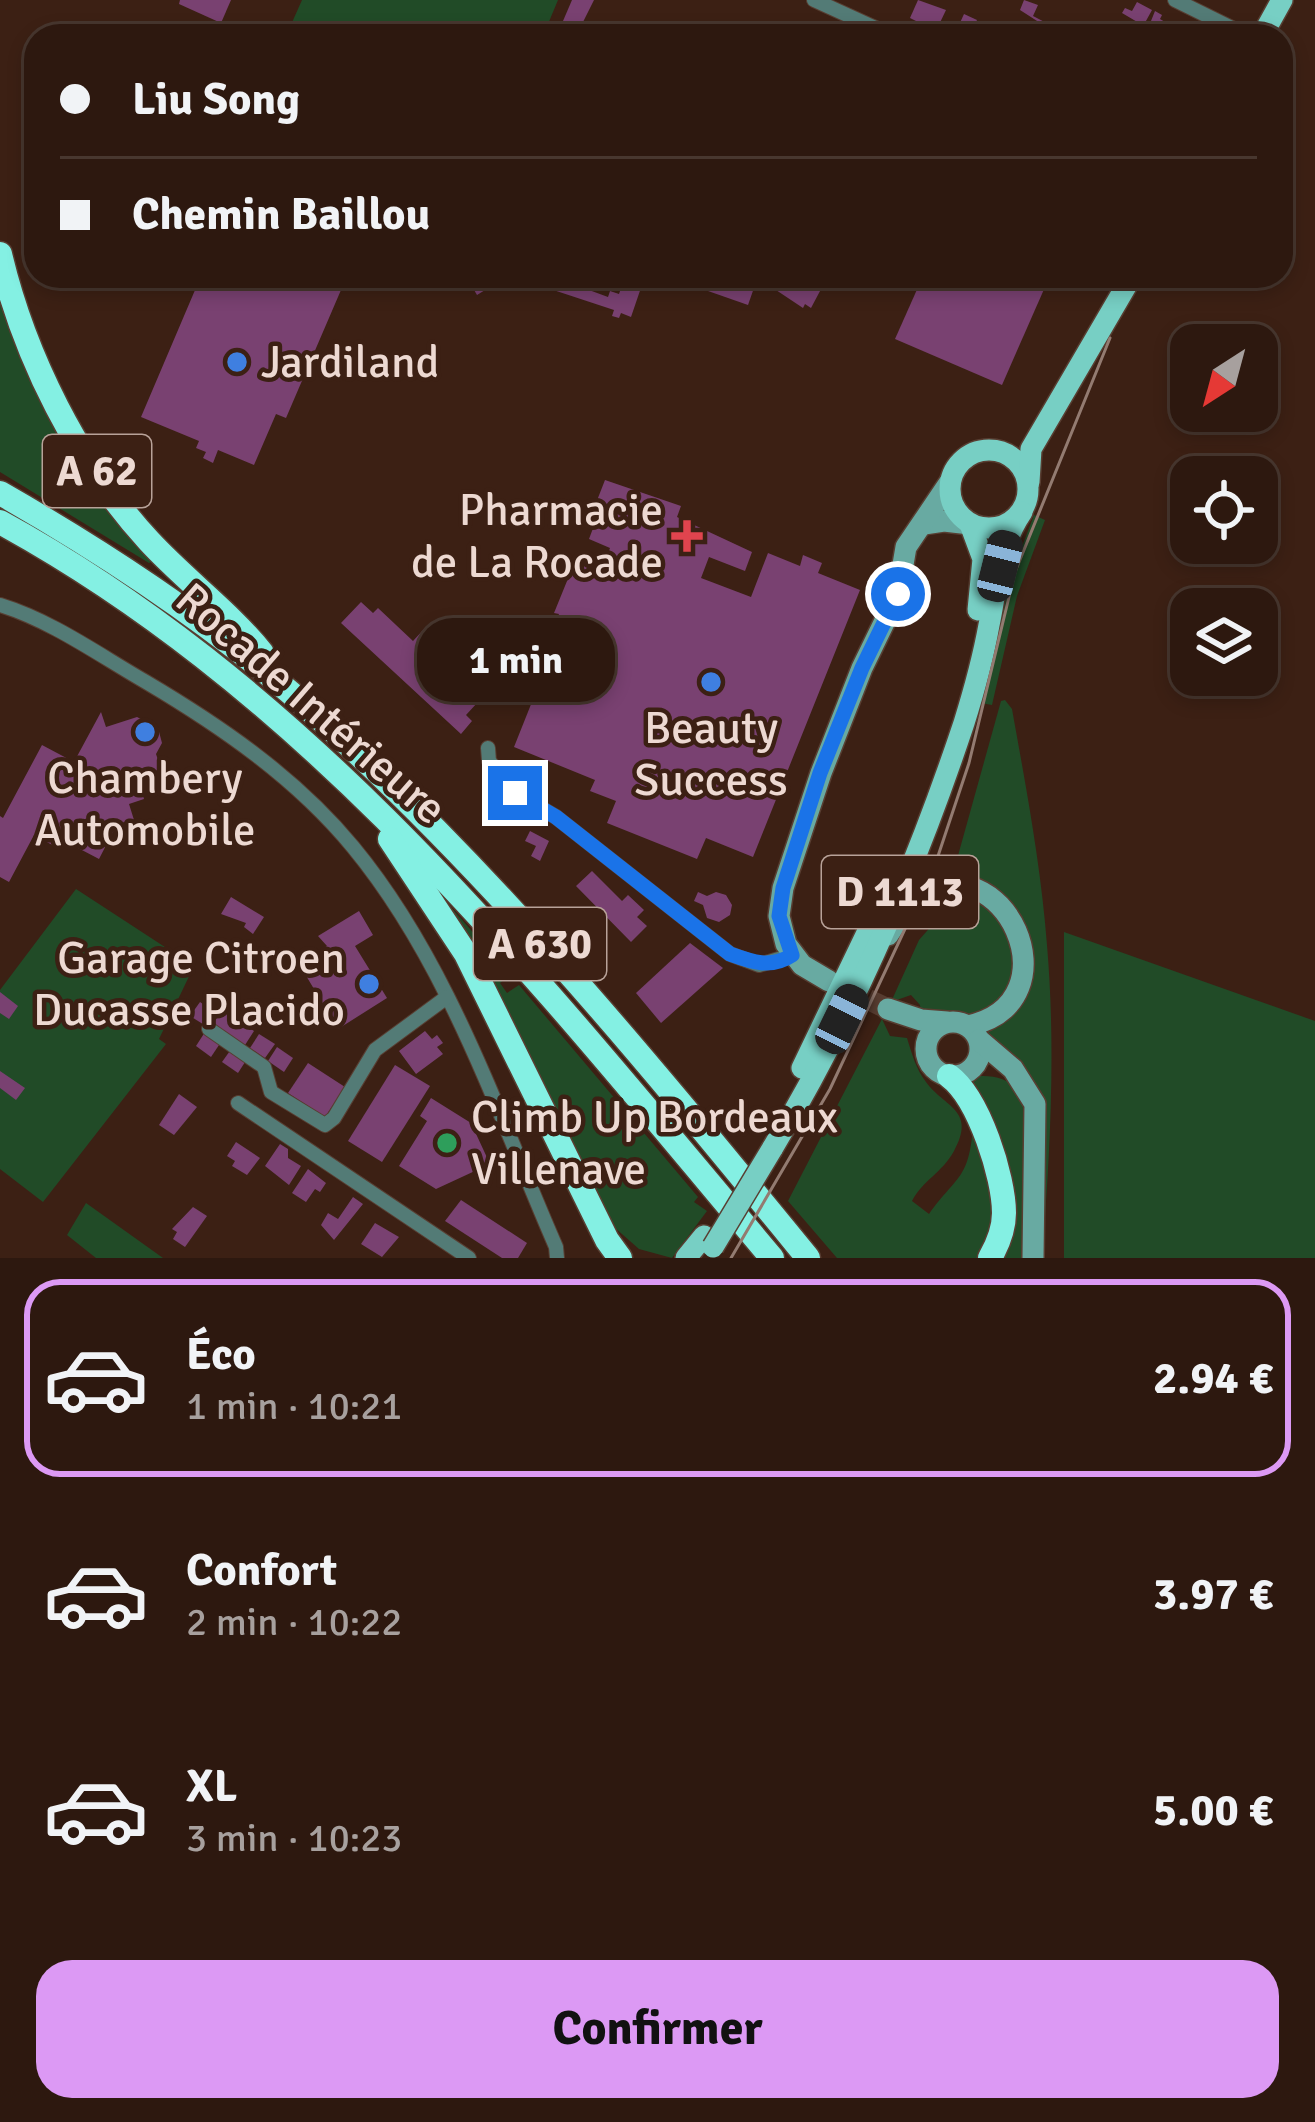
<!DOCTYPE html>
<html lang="fr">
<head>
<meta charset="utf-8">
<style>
  :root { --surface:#2d180f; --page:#352118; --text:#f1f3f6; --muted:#a7a09e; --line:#48372f; --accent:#dc99f4 }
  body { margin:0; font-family:Signika,sans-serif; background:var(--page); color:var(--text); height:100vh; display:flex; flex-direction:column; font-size:45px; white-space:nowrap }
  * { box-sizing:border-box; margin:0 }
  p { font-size:39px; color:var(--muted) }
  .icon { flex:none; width:66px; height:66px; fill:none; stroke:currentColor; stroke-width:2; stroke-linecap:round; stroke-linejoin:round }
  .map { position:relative; height:1258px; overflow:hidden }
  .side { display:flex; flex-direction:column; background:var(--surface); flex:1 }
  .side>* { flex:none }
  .guide { position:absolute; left:24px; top:24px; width:1269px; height:264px; border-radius:36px; box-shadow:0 6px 18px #0003,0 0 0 3px var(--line); display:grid; align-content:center; height:264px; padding:0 36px; background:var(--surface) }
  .needle { width:78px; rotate:216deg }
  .buttons { position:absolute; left:1170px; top:324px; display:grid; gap:24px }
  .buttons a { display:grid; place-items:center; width:108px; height:108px; border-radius:24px; background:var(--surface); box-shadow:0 6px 18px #0003,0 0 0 3px var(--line); font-size:60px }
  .end { position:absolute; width:54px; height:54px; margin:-27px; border:15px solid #1a73e8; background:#fff; box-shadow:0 0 0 6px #fff }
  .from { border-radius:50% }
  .bubble { position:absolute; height:84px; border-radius:36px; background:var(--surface); box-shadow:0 6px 18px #0003,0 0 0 3px var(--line); font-size:39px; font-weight:700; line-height:84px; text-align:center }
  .car { position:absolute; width:36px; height:72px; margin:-36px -18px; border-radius:15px; box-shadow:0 0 9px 3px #0007; background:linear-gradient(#222 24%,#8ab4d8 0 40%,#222 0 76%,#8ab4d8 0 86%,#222 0) }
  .guide b { display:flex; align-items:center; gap:42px; height:114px; font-size:45px }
  .guide b+b { border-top:3px solid var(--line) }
  .guide i { width:30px; height:30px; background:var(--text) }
  ul { padding:21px 0 0; list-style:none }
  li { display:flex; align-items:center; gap:36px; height:198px; margin:0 24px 18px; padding:0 12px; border:6px solid transparent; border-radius:36px }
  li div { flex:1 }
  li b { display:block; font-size:45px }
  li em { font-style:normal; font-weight:700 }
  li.current { border-color:var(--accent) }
  li>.icon { width:108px; height:108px; stroke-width:1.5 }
  .primary-button { display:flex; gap:24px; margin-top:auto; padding:24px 36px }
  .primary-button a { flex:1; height:138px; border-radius:36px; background:var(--accent); color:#111; font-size:48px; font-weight:700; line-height:138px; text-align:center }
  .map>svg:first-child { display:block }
</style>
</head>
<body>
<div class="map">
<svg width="1315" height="1258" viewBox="0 0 1315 1258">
  <rect width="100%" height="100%" fill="#3c2014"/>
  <g fill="#214b27">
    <polygon points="302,0 558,0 543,36 286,36"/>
    <polygon points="0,268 12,310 153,561 149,563 0,472"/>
    <polygon points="1034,515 1045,520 1017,596 992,705 981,703 1008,584"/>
    <path d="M1005,700L1012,709C1026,787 1041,866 1047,945C1056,1050 1050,1154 1042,1258L1043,1098C1032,1068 998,1055 981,1026L999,1020L1029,939L954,870L1001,701Z"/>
    <polygon points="76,889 194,966 159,1039 166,1044 43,1202 0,1169 0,990"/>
    <path d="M957,897C1005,899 1030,958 1003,997C997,1006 982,1012 972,1019L950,1013L921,1014L920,1005L911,995L891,1002L919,940Z"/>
    <polygon points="450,906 510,975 500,983 507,993 519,985 698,1197 694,1202 707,1211 672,1258 639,1249 614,1227 448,908"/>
    <polygon points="1064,932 1315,1021 1315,1258 1064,1258"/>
    <path d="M882,1019L890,1036L907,1038C912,1054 916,1069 926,1082C944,1107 977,1110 954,1151C942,1173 923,1180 912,1201L929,1214C957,1175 969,1180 973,1126C988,1177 1003,1206 981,1258H837L788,1201Z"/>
    <path d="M979,1076C1000,1075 1017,1082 1026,1103C1034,1120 1027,1231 1026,1258H998L1004,1243L965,1083Z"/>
    <polygon points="86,1203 163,1258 96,1258 67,1235"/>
  </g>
  <g fill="#794171">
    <polygon points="180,0 231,0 221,23 179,4"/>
    <polygon points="572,0 594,0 580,28 563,21"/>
    <polygon points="918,0 946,10 936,31 910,18"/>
    <polygon points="1024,0 1038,5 1033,16 1058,29 1055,36 1045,34 1048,28 1020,10"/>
    <polygon points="1137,2 1152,10 1141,30 1136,28 1139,23 1122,13 1125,8 1132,11"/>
    <polygon points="1155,11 1162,15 1160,19 1170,25 1165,36 1145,36"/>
    <polygon points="964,14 977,20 969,36 954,36"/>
    <polygon points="171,21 190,30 188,36 164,36"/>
    <polygon points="151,276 165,276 159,289 147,284"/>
    <polygon points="201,276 347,276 286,418 276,414 254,465 218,450 213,463 203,458 206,452 196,448 199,441 141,417"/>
    <polygon points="466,276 484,276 490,287 477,295"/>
    <polygon points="525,276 551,276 608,297 610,291 619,294 625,276 645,276 631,317 621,313 619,318 612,316 614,310 523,280"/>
    <polygon points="731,276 755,285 748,305 668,277"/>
    <polygon points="775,276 828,276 811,308 805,304 803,308 770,286"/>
    <polygon points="923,276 1020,276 1045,287 1002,385 895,339"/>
    <polygon points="605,480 681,506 677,517 752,552 745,571 709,557 701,578 751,597 768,553 800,566 803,555 822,563 818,573 860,590 753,857 706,838 697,859 607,823 616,801 590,791 595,780 514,747 561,629 554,626 559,614 554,613 578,554 604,565 610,548 589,539 595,523 589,521"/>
    <polygon points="361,602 373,613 378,608 413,641 425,628 483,682 471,695 478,702 466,715 472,721 461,734 341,623"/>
    <polygon points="101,712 106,727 137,717 158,728 162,743 156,754 161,769 137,777 144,799 129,804 134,820 117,824 99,859 59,838 54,846 34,835 9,882 0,877 0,816 3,818 42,745 74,762"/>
    <polygon points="530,831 549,841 540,861 531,856 536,846 525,841"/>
    <polygon points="592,871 622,901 628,895 644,910 637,917 647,926 631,942 576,886"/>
    <polygon points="698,892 707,896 716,892 726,895 732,905 730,915 719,922 707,918 703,905 694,901"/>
    <polygon points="231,897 264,917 253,934 244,927 246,923 221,914"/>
    <polygon points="359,911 373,935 355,946 387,998 338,1029 299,964 327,946 318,936"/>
    <polygon points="690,943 723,968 661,1023 636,993"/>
    <polygon points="0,992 18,1006 9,1019 0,1013"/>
    <polygon points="200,1002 215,1012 206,1026 190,1016"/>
    <polygon points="222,1010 254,1031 245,1045 213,1024"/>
    <polygon points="425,1031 432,1039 437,1035 443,1043 437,1047 443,1054 416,1074 399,1051"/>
    <polygon points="205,1032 221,1042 211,1057 196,1046"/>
    <polygon points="259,1034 275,1044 265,1058 250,1048"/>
    <polygon points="277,1047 293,1058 284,1072 268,1061"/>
    <polygon points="232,1048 247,1059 238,1073 222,1062"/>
    <polygon points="308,1063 345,1087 325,1117 288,1093"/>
    <polygon points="395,1065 430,1086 382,1162 348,1141"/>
    <polygon points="0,1071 25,1088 16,1100 0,1088"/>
    <polygon points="179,1094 197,1107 174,1135 159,1125"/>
    <polygon points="431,1098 471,1123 490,1164 436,1189 399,1166 427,1121 420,1116"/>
    <polygon points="236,1142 260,1158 247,1175 232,1166 235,1161 227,1156"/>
    <polygon points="280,1144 288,1149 288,1158 301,1166 289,1185 265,1166"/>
    <polygon points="308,1169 326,1183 320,1192 315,1189 306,1202 292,1193"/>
    <polygon points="353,1197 363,1204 334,1240 321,1225 328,1213 338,1219"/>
    <polygon points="461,1200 527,1243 518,1258 502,1258 445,1221"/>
    <polygon points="193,1207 207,1216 185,1247 173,1239 177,1232 172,1229"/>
    <polygon points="375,1223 399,1237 382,1257 361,1244"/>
  </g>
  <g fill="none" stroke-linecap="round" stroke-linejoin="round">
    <polyline stroke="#573c30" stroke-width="21" stroke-dasharray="21 10" stroke-linecap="butt" points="840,986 888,1009"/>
    <g stroke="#583e32" stroke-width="16">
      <g id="street">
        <polyline points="814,0 893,36"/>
        <polyline points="1175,0 1248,36"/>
        <path d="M0,605C52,621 99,655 146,682C222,727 296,778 353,847C448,962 497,1112 556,1247L557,1258"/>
        <polyline points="488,748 489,761 515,793 556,817 730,954 759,965 792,955"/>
        <polyline points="209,1029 264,1067 271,1092 325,1125 334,1118 375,1050 447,997"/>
        <polyline points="238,1103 469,1258"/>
      </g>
    </g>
    <g stroke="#583e32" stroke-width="24">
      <g id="secondary">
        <polyline points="924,524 944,521 970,524"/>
        <path d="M888,935C897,922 904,907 917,898C1002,838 1079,1002 968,1026"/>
        <polyline points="829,981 802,965 786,944 779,916 783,888 821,773 862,668 898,594 906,547 950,482"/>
        <polyline points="888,1009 921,1020 947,1022"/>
        <circle cx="953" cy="1049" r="27"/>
        <polyline points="979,1040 1013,1069 1035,1104 1033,1258"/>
      </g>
    </g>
    <g stroke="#583e32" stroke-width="24">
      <g id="primary">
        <polyline points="1262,36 1282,0"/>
        <circle cx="989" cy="489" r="39"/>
        <polyline points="1029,482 1031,449 1132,276"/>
        <polyline points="970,524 983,559 978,610"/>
        <polyline points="802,1068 877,912"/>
        <path d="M772,1149C852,1016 915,870 964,723C974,691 983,658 989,625C997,587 999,545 1022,512"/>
        <polyline points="686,1258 704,1236"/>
      </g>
    </g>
    <g stroke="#583e32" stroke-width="27">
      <g id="highway">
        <path d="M0,254C24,356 78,464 149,541C185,580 229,612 262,653"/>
        <path d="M0,493C105,553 207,620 299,700C488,866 649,1064 808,1258"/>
        <path d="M0,522C318,696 543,986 772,1258"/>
        <polyline points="390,839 466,954 607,1240 620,1258"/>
        <path d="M949,1076C979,1098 1004,1177 1004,1213C1004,1229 998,1244 990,1258"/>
      </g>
    </g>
    <use href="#street" stroke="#537b76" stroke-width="14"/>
    <use href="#secondary" stroke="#68aaa2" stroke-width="21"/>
    <use href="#primary" stroke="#77cfc4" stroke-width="21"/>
    <use href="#highway" stroke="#84f0e3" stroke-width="24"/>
    <polyline stroke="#937b71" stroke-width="3" points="731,1258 830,1089 935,865 969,763 1015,572 1110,338"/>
    <g stroke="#583e32" stroke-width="24" stroke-linecap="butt">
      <polyline id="primary-bridge" points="713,1247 772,1149"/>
    </g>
    <use href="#primary-bridge" stroke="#77cfc4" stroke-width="21"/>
  </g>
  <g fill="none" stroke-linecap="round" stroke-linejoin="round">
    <path stroke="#1a73e8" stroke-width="15" d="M515,793L556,817L730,954C752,962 771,969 792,955L779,916L783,888L820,773L862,668L898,594"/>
  </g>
  <g fill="#3f7fe0" stroke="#3c2014" stroke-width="4.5">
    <circle cx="237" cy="362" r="12"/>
    <circle cx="711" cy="682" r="12"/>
    <circle cx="145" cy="732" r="12"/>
    <circle cx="369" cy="984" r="12"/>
  </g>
  <path fill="#e0444e" stroke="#3c2014" stroke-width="4.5" d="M681 518h12v12h12v12h-12v12h-12v-12h-12v-12h12z"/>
  <circle fill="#2e9e5b" stroke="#3c2014" stroke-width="4.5" cx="447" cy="1143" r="12"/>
  <g text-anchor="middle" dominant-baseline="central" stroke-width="9" stroke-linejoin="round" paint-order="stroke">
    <g fill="#3c2014" stroke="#b8a299" stroke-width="3">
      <rect x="43" y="435" width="108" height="72" rx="9"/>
      <rect x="822" y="856" width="156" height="72" rx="9"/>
      <rect x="474" y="908" width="132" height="72" rx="9"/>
    </g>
    <g font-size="42" font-weight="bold" fill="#edd9d2">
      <text x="97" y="471">A 62</text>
      <text x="900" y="892">D 1113</text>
      <text x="540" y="944">A 630</text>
    </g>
    <g font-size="45" fill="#edd9d2" stroke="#3c2014" text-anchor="start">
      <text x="261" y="362">Jardiland</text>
      <text x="663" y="510" text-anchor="end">Pharmacie<tspan x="663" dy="52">de La Rocade</tspan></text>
      <text x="711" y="728" text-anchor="middle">Beauty<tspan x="711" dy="52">Success</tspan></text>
      <text x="145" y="778" text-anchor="middle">Chambery<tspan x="145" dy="52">Automobile</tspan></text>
      <text x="345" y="958" text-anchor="end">Garage Citroen<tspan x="345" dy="52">Ducasse Placido</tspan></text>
      <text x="471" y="1117">Climb Up Bordeaux<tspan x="471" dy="52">Villenave</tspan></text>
    </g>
    <g font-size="45" fill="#edd9d2" stroke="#3c2014">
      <text transform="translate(311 704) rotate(41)">Rocade Intérieure</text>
    </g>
  </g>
</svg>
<div class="buttons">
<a><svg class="needle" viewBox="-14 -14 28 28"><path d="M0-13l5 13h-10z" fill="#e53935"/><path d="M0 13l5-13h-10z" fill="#a7a09e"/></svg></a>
<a><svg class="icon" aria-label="locate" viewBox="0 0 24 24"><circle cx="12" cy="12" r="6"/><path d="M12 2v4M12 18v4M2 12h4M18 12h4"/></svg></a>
<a><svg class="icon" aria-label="layers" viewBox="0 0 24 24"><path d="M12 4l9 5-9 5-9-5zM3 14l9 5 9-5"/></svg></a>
</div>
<i class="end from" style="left:898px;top:594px"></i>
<i class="end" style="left:515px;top:793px"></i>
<div class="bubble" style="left:417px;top:618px;width:198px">1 min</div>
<i class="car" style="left:1000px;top:566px;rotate:14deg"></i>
<i class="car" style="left:842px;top:1019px;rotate:26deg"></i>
<div class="guide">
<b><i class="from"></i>Liu Song</b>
<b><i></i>Chemin Baillou</b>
</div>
</div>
<section class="side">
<ul>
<li class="current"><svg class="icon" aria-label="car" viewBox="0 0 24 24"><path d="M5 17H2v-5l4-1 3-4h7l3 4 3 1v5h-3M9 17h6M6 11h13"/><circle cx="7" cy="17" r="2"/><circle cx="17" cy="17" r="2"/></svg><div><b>Éco</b><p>1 min · 10:21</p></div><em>2.94 €</em></li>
<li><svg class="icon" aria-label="car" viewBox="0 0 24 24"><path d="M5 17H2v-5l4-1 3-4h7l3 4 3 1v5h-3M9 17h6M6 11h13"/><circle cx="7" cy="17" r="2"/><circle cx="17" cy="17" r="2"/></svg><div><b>Confort</b><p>2 min · 10:22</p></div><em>3.97 €</em></li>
<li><svg class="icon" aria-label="car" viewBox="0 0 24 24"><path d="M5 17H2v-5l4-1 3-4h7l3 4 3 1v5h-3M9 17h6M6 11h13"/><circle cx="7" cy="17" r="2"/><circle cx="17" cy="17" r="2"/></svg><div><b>XL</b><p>3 min · 10:23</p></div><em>5.00 €</em></li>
</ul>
<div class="primary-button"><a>Confirmer</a></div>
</section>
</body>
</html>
